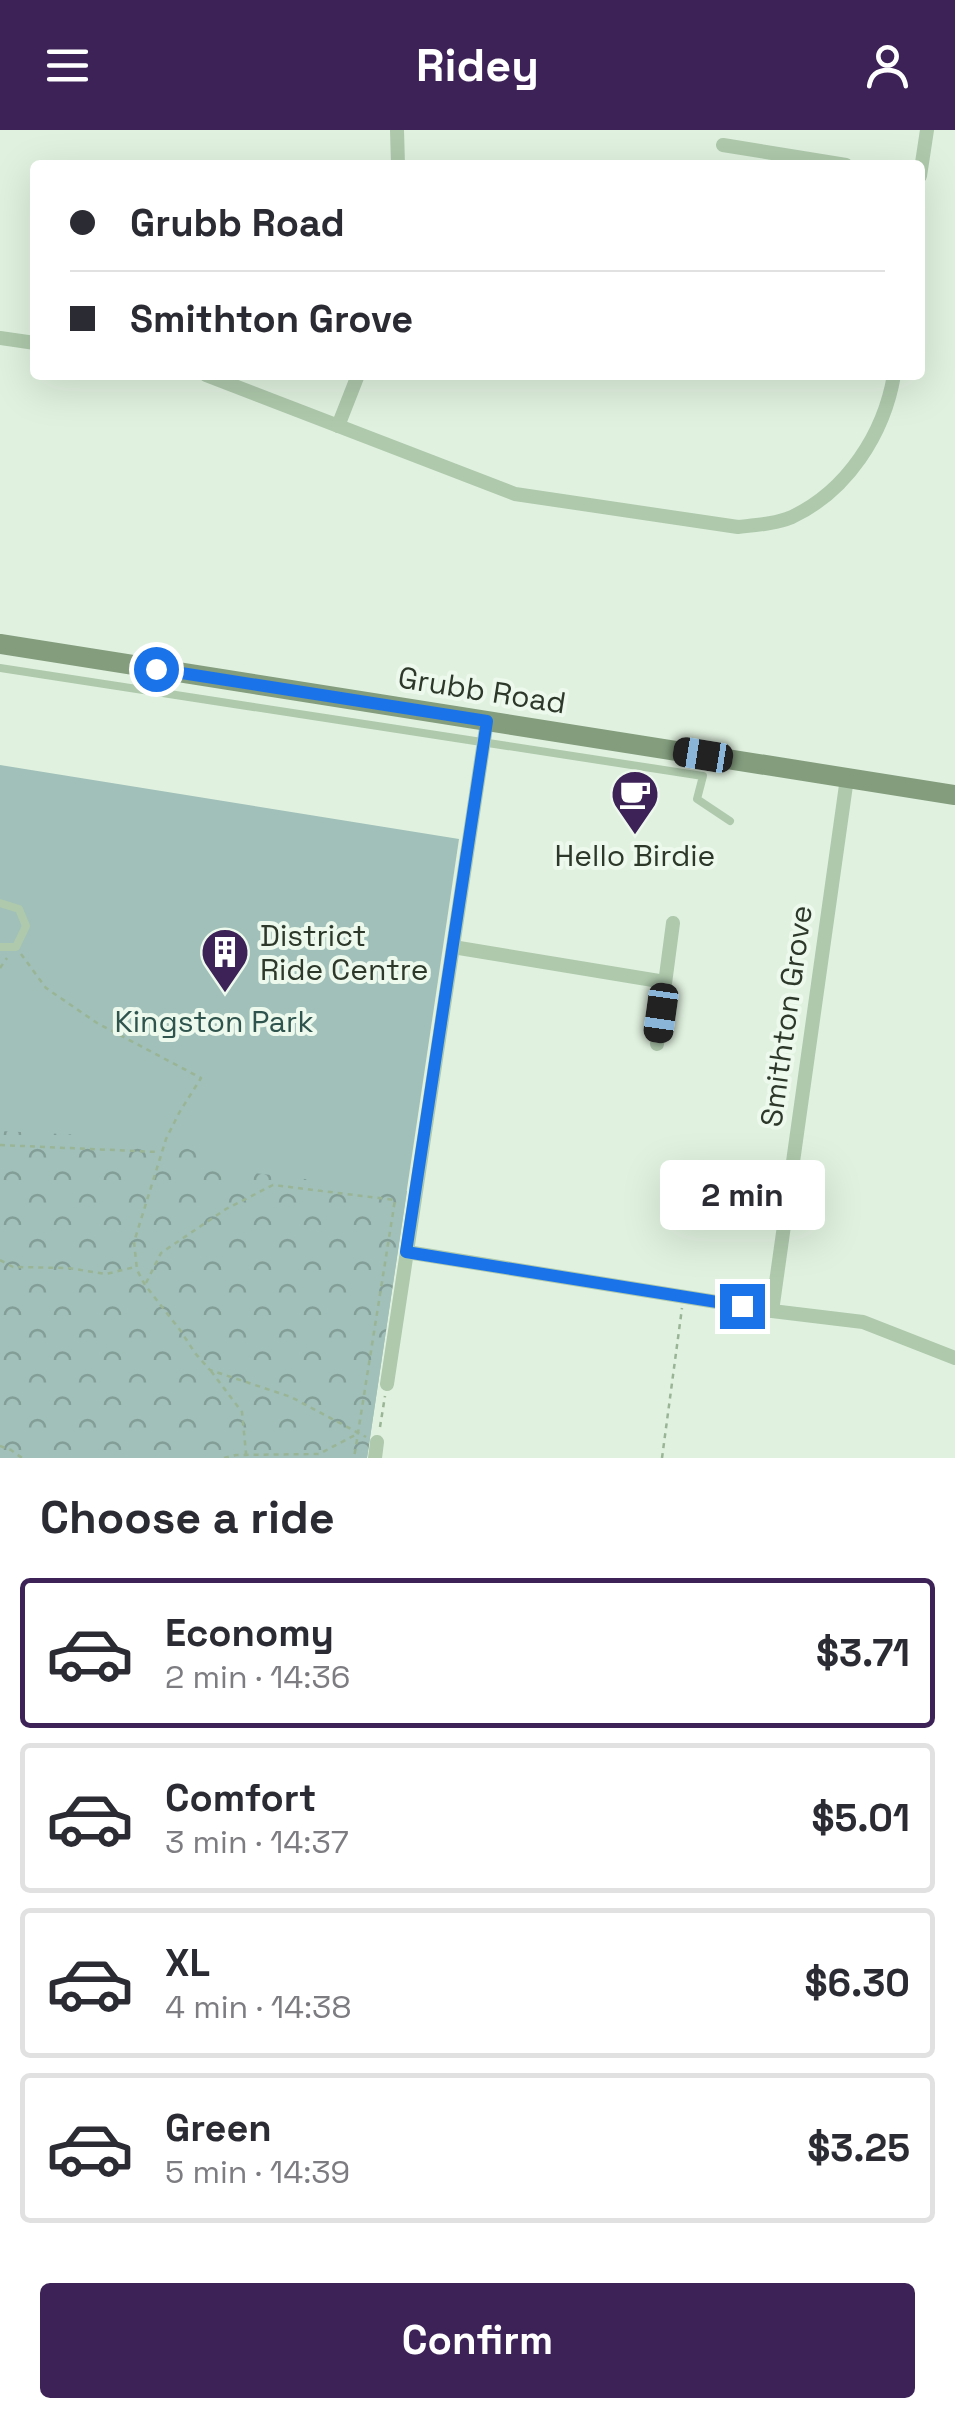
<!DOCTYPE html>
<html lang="en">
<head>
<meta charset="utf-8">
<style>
  :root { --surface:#fff; --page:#f2f2f3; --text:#2b2b33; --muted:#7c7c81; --line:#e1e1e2; --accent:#3d2257 }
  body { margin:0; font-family:"Space Grotesk",sans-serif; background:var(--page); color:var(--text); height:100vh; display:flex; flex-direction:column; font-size:38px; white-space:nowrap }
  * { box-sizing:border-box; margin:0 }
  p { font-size:32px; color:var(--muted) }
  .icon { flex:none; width:55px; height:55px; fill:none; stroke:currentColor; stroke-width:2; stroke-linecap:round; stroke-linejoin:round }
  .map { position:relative; height:1328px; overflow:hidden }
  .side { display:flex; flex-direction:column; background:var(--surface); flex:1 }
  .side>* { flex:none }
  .hud { position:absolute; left:30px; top:30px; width:895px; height:220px; border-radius:10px; box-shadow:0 10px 40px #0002; display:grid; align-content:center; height:220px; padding:0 40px; background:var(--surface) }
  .end { position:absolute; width:45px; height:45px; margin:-22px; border:12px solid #1a73e8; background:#fff; box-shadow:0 0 0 5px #fff }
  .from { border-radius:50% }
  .bubble { position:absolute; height:70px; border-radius:10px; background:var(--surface); box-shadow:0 10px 40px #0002; font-size:32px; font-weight:700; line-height:70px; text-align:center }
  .car { position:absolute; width:30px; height:60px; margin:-30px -15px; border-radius:12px; box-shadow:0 0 8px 2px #0007; background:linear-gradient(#222 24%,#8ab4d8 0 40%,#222 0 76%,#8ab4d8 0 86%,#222 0) }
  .hud b { display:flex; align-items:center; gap:35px; height:95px; font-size:38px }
  .hud b+b { border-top:2px solid var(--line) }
  .hud i { width:25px; height:25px; background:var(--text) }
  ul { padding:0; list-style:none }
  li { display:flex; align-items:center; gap:30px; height:150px; margin:0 20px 15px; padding:0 20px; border:5px solid var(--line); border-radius:10px }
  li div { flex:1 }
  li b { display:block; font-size:38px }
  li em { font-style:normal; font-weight:700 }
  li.current { border-color:var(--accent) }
  li>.icon { width:90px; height:90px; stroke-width:1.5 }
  h2 { padding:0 40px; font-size:45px; line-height:120px }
  .action { display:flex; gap:20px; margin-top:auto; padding:20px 40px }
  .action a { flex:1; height:115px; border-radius:10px; background:var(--accent); color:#fff; font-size:40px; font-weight:700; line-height:115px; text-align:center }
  header { display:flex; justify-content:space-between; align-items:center; height:130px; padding:0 40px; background:var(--accent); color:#fff; font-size:45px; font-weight:700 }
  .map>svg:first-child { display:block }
</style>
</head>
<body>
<header><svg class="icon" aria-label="menu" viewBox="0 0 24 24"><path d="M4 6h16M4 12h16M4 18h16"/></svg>Ridey<svg class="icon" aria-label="person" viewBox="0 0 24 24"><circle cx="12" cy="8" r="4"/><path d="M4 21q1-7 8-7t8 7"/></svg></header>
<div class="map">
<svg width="955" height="1328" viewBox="0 0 955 1328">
  <defs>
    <pattern id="forest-crowns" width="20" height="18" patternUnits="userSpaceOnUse" patternTransform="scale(2.5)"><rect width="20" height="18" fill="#a0c0b9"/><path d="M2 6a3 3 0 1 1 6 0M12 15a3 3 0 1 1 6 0" fill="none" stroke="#839d97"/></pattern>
  </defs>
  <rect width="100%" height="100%" fill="#e0f1df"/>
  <polygon fill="#a0c0b9" points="0,635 459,709 367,1328 0,1328"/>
  <polygon fill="url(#forest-crowns)" points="0,1001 166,1009 238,1041 407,1061 367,1328 0,1328"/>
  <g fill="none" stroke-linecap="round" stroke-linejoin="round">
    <g stroke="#9ab596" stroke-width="2.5" stroke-dasharray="5 5" stroke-linecap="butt">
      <polyline points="21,824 46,858 97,893 201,948 179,983 166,1009 134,1112 137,1140 145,1155 180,1200 195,1223 210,1240 291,1267 366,1307"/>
      <polyline points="0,838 7,828"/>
      <polyline points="0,1015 158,1022"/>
      <polyline points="0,1130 13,1137 68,1138 106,1144 135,1137"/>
      <polyline points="146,1153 161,1123 226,1079 273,1055 395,1070 354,1328"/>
      <polyline points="211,1241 242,1282 246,1323 244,1328"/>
      <polyline points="380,1297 385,1266"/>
      <polyline points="0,1316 11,1320 22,1328"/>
      <polyline points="224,1328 236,1325 319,1324 357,1304"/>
      <polyline points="662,1328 682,1178"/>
    </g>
    <g stroke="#aec9ac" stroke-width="8">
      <polyline points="0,538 703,646 697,669 730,691"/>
      <polyline points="0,773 19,779 26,796 16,817 0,817"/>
    </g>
    <g stroke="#aec9ac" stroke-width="14">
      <polyline points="397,0 398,35"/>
      <polyline points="723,15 846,35"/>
      <polyline points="920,46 927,0"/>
      <polyline points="0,208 35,213"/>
      <path d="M206,245L515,364L738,397C756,395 775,394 792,387C847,361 884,304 894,245"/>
      <polyline points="338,296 358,245"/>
      <polyline points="453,817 665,852"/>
      <polyline points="657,914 673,793"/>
      <polyline points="407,1122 772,1181 863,1192 955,1228"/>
      <polyline points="772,1181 847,648"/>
      <polyline points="387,1254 487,591"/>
      <polyline points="375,1328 377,1312"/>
    </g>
    <polyline stroke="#839d7d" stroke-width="20" points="0,514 955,665"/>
  </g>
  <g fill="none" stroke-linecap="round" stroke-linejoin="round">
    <polyline stroke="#1a73e8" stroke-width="12" points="156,539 487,591 406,1122 742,1176"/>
  </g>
  <defs>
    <g id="cafe-pin" transform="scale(2.5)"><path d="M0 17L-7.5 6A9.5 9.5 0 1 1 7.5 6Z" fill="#3d2257" stroke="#ecf9ec"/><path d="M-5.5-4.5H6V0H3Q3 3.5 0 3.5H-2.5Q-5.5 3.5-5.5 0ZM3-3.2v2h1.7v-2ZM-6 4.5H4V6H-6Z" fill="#fff"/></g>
    <g id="building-pin" transform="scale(2.5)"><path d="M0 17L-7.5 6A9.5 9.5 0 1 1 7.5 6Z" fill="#3d2257" stroke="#ecf9ec"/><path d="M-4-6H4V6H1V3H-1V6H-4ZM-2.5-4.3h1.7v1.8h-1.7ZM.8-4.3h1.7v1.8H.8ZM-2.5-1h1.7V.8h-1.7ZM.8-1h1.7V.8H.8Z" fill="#fff"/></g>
  </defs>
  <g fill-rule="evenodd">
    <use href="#cafe-pin" x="635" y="664"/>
    <use href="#building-pin" x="225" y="822"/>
  </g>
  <g text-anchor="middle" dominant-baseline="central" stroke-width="8" stroke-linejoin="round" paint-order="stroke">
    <g font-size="30" fill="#2d372a" stroke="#ecf9ec">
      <text transform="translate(482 560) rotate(9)">Grubb Road</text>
      <text transform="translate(786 886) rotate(-82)">Smithton Grove</text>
    </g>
    <g font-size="30" fill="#2d372a" stroke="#ecf9ec">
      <text x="635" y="725">Hello Birdie</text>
      <text x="260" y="805" text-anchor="start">District<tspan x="260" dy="34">Ride Centre</tspan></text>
    </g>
    <g font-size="30" fill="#2f544e" stroke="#ecf9ec">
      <text x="214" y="891">Kingston Park</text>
    </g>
  </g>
</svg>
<i class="end from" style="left:156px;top:539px"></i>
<i class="end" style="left:742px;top:1176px"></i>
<div class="bubble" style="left:660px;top:1030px;width:165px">2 min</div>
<i class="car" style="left:703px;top:625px;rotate:279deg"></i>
<i class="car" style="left:661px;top:883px;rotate:188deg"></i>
<div class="hud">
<b><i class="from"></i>Grubb Road</b>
<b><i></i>Smithton Grove</b>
</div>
</div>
<section class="side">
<h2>Choose a ride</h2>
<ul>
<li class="current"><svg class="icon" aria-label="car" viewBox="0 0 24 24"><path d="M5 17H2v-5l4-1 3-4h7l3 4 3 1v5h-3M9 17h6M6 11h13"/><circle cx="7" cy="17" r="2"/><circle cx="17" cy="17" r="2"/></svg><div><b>Economy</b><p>2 min · 14:36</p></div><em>$3.71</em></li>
<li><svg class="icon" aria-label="car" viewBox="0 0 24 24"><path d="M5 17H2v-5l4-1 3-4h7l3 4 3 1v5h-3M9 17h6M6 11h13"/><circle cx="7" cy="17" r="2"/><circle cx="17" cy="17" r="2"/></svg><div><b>Comfort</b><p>3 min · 14:37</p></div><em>$5.01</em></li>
<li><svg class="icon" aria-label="car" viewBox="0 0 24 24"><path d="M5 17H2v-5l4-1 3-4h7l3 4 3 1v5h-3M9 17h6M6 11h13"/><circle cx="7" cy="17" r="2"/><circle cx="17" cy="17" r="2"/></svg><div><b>XL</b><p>4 min · 14:38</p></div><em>$6.30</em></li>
<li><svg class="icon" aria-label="car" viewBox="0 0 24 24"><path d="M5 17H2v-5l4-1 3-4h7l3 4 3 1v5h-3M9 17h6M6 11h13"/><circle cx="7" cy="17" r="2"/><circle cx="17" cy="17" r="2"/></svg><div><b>Green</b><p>5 min · 14:39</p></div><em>$3.25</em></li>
</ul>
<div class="action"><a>Confirm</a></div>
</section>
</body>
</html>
